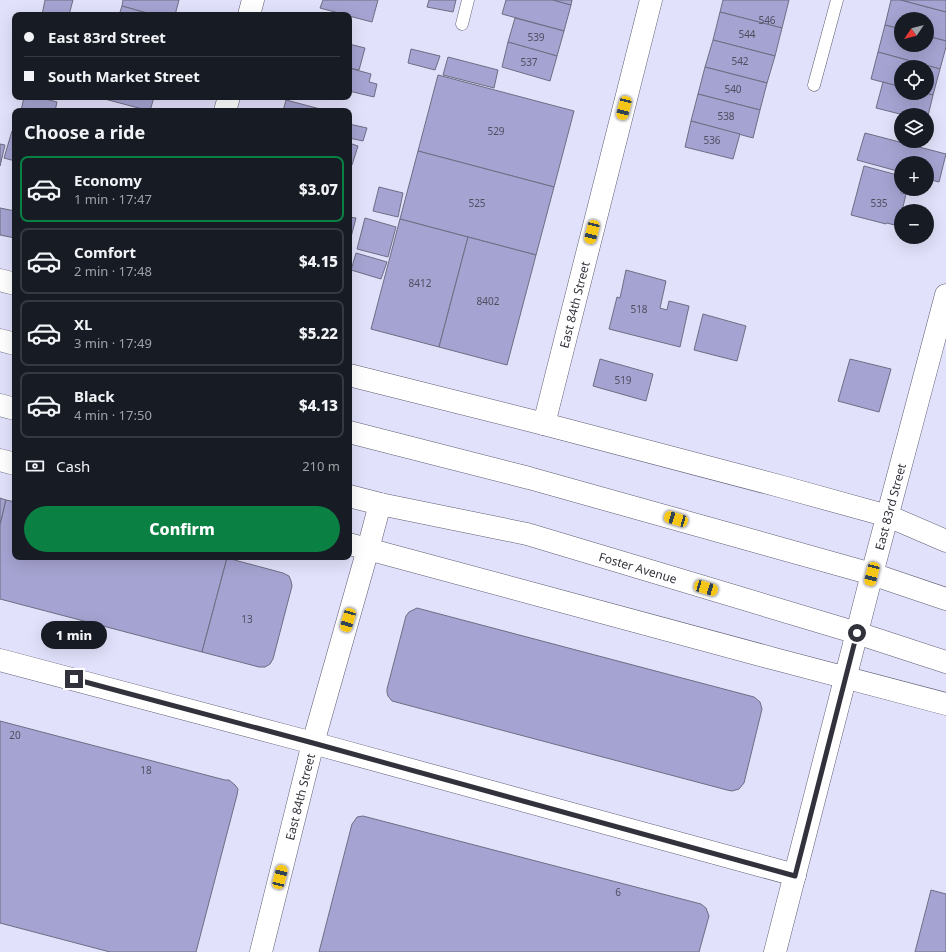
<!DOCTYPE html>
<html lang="en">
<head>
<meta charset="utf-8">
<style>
  :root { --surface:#171b24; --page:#20242c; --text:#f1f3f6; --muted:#9ea1a6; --line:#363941; --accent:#0b8043 }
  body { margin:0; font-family:"Noto Sans",sans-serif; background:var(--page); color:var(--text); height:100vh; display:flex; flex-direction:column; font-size:15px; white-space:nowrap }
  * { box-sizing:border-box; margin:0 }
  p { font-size:13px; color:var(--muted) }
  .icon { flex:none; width:22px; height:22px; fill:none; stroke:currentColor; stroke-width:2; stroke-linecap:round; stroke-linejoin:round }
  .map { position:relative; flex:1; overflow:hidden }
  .drawer { position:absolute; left:12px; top:108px; width:340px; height:452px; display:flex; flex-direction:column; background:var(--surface); border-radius:8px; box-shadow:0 4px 16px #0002 }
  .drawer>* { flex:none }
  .hud { position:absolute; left:12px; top:12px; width:340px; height:88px; border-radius:8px; box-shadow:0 4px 16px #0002; display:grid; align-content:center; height:88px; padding:0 12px; background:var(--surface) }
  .needle { width:26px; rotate:235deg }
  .fabs { position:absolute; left:894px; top:12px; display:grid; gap:8px }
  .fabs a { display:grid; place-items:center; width:40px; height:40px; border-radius:50%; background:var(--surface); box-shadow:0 4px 16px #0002; font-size:20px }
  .end { position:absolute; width:18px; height:18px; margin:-9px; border:5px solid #32323c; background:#fff; box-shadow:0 0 0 2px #fff }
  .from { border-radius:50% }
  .bubble { position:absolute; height:28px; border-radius:14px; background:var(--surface); box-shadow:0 4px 16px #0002; font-size:13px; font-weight:800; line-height:28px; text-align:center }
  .car { position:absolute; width:12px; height:24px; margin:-12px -6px; border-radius:5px; box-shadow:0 0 3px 1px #0007; background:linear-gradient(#f5c518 24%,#345 0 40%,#f5c518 0 76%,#345 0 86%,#f5c518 0) }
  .hud b { display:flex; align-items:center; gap:14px; height:38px; font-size:15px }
  .hud b+b { border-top:1px solid var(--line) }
  .hud i { width:10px; height:10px; background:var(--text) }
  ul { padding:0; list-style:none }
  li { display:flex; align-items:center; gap:12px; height:66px; margin:0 8px 6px; padding:0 4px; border:2px solid var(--line); border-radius:8px }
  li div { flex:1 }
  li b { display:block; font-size:15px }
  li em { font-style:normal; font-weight:800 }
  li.selected { border-color:var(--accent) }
  li>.icon { width:36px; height:36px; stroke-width:1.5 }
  h2 { padding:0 12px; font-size:18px; line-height:48px }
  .pay { display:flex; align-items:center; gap:10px; height:44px; padding:0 12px; font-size:15px }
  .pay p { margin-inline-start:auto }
  .primary-button { display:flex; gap:8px; margin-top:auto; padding:8px 12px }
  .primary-button a { flex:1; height:46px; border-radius:24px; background:var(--accent); color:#fff; font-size:16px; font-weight:800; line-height:46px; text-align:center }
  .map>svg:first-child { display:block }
</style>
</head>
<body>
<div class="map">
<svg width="946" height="952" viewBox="0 0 946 952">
  <rect width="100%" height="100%" fill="#e2e1fb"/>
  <g fill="#a5a3d1" stroke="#6e6d84">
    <polygon points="45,0 73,0 69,15 42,15"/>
    <polygon points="123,0 179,0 175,15 154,15 122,6"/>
    <polygon points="323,0 378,0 372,22 349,16 349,15 346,15 320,8"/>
    <polygon points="429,0 456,0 453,12 427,7"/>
    <polygon points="506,0 553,0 571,5 564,31 502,14"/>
    <polygon points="553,0 572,0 571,5"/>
    <polygon points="723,0 789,0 782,28 720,12"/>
    <polygon points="891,0 901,0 946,12 946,41 927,36 927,19 901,19 901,29 885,25"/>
    <polygon points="901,0 946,0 946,12"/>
    <polygon points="122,6 154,15 119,15"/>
    <polygon points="720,12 782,28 775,56 713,40"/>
    <polygon points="515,18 564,31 557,56 508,42"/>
    <polygon points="885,25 901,29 901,45 927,45 927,36 946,41 946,47 940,69 878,52"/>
    <polygon points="713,40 775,56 767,83 705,67"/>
    <polygon points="508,42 557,56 550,81 502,67"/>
    <polygon points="349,44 365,48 359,70 349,68"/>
    <polygon points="411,49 440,56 435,70 408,63"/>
    <polygon points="878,52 940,69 933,95 925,93 927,93 927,67 901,67 901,87 871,79"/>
    <polygon points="448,57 498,70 494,88 443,75"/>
    <polygon points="705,67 767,83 760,110 698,94"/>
    <polygon points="349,68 371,74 369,82 377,84 374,97 349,91"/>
    <polygon points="438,75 574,111 554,187 418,151"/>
    <polygon points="883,82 901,87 901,93 925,93 933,95 927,120 927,115 904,115 876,108"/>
    <polygon points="698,94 760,110 753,138 691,121"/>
    <polygon points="24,97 38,97 57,102 55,111 21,111"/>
    <polygon points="97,97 154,97 150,111"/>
    <polygon points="286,100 328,111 283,111"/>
    <polygon points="691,121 740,134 733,159 685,147"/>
    <polygon points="349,124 367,128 363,141 349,138"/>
    <polygon points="12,131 15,131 15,161 4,158"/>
    <polygon points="865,133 946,154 939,182 927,179 927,163 901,163 901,172 857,160"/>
    <polygon points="349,143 358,146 352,165 349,164"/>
    <polygon points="0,144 5,145 0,166"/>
    <polygon points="418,151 554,187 536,255 400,219"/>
    <polygon points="864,166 901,176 901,189 902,189 901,193 906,194 902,211 901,211 898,226 887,223 886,224 851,215"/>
    <polygon points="379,187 403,193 398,217 373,211"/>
    <polygon points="0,208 15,211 15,238 0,235"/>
    <polygon points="349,217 356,218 351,237 349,237"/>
    <polygon points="365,218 396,227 388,257 357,249"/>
    <polygon points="400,219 468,237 439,347 371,329"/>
    <polygon points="468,237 536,255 507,365 439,347"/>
    <polygon points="356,253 387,262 381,279 351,270"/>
    <polygon points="626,270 666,281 660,308 667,310 669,301 689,306 680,347 609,329 617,297 620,298"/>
    <polygon points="703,314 746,326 737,361 694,350"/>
    <polygon points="600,359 653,374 646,401 593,386"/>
    <polygon points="850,359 891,369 879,412 838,401"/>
    <polygon points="0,498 6,500 0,525"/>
    <polygon points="6,500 15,502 15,557 221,557 227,558 202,652 0,599 0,525"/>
    <polygon points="227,558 283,573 289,576 291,581 292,586 273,659 270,664 265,667 259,667 202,652"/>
    <polygon points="417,608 754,697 760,702 762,709 744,783 739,789 732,791 727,790 392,701 388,696 387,692 387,689 406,616 409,612"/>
    <polygon points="0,721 225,780 229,780 235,785 238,789 237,795 196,952 110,952 0,923"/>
    <polygon points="363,816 701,904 706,908 709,916 699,952 319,952 352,824 355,820 357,817"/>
    <polygon points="931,890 946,894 946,952 915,952"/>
  </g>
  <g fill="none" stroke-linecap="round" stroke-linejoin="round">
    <g stroke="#5d5d73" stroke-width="13">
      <g id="lane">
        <polyline points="462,24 468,0"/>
        <polyline points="814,85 837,0"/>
      </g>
    </g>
    <g stroke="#5d5d73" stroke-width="23">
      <g id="street">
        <polyline points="249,15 253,0"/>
        <polyline points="225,111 229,97"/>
        <polyline points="0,280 15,284"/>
        <polyline points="349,375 544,424 783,487 888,516 946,541"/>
        <path id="s1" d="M544,424L651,0"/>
        <polyline points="0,460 15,464"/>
        <polyline points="349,544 775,659 946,704"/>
        <polyline points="0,660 313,743 795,875"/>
        <path id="s2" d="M261,952L313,743L368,549L380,504"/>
        <path id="s3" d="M775,952L872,574L946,295"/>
      </g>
    </g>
    <g stroke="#5d5d73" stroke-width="23">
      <g id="secondary">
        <polyline points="0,340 15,344"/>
        <polyline points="0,405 15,409"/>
        <polyline points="349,432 529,478 872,574 946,599"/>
        <path id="s4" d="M349,496L380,504L527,534L857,633L946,662"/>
      </g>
    </g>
    <use href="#lane" stroke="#fff" stroke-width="12"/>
    <use href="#street" stroke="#fff" stroke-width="22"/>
    <use href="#secondary" stroke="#fff" stroke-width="22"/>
  </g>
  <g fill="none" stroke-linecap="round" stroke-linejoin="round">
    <polyline stroke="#32323c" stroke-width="5" points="74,679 313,743 795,876 857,633"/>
  </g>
  <g text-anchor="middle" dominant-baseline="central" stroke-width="3" stroke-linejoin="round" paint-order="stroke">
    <g font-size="10" fill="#4f4e61">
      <text x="767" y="20">546</text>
      <text x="747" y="34">544</text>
      <text x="536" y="37">539</text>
      <text x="740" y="61">542</text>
      <text x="529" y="62">537</text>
      <text x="733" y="89">540</text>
      <text x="726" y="116">538</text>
      <text x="496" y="131">529</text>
      <text x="712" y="140">536</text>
      <text x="477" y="203">525</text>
      <text x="879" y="203">535</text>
      <text x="420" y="283">8412</text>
      <text x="488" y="301">8402</text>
      <text x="639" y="309">518</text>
      <text x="623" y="380">519</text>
      <text x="247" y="619">13</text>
      <text x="15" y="735">20</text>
      <text x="146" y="770">18</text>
      <text x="618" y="892">6</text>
    </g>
    <g font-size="12" fill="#32323c" stroke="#e2e1fb">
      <text stroke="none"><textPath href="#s1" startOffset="123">East 84th Street</textPath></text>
      <text stroke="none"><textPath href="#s3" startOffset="460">East 83rd Street</textPath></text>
      <text stroke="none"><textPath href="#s4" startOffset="298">Foster Avenue</textPath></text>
      <text stroke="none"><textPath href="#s2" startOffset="160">East 84th Street</textPath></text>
    </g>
  </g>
</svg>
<div class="fabs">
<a><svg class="needle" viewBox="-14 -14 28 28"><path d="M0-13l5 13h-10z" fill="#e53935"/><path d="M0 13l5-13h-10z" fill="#9ea1a6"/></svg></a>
<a><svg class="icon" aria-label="locate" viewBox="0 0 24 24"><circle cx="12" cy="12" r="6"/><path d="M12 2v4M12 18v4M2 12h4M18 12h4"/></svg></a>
<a><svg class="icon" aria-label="layers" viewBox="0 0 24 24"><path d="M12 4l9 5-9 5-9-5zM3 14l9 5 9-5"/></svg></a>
<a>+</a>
<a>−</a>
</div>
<i class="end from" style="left:857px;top:633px"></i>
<i class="end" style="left:74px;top:679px"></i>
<div class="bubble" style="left:41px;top:621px;width:66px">1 min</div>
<i class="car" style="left:624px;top:108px;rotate:194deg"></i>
<i class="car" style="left:592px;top:232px;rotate:194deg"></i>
<i class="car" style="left:676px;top:519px;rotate:286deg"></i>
<i class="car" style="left:872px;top:574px;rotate:194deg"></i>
<i class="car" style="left:706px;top:588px;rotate:106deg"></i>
<i class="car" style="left:348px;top:620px;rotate:196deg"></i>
<i class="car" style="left:280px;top:877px;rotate:14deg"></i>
<div class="hud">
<b><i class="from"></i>East 83rd Street</b>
<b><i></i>South Market Street</b>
</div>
<section class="drawer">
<h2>Choose a ride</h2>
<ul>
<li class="selected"><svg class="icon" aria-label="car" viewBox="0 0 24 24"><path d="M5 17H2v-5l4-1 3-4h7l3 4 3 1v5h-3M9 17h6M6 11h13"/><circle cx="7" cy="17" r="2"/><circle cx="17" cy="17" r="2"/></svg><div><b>Economy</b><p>1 min · 17:47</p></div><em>$3.07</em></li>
<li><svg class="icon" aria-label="car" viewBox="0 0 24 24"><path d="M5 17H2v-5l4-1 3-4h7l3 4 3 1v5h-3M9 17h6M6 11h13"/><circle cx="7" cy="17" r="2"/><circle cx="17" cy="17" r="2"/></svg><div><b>Comfort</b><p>2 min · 17:48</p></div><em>$4.15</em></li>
<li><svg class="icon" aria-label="car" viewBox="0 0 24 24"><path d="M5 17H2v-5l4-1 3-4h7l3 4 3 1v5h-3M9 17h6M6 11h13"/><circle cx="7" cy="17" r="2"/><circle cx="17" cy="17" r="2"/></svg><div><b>XL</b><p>3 min · 17:49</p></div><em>$5.22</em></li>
<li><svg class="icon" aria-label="car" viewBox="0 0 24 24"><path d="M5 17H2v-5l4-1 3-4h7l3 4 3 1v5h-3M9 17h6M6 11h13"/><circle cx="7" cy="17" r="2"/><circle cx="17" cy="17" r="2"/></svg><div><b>Black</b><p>4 min · 17:50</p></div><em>$4.13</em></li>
</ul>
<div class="pay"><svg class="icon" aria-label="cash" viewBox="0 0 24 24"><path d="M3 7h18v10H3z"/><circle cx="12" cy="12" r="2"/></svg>Cash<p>210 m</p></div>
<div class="primary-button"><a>Confirm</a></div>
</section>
</div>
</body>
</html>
